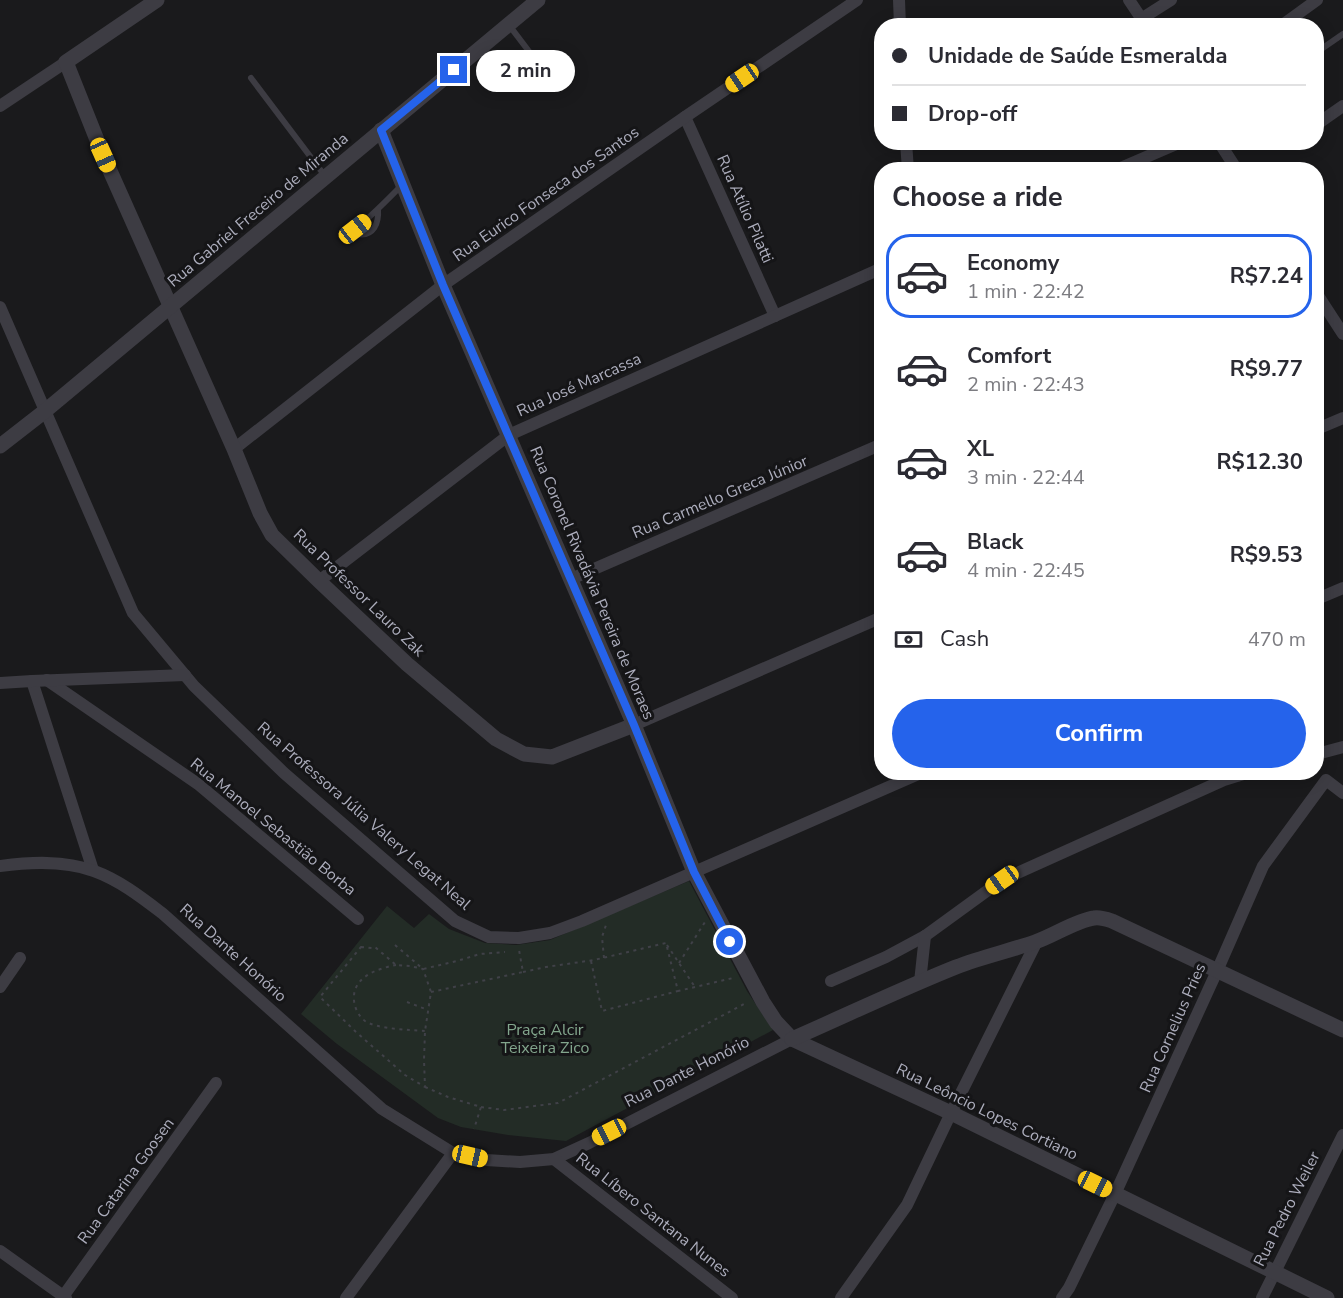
<!DOCTYPE html>
<html lang="en">
<head>
<meta charset="utf-8">
<style>
  :root { --surface:#fff; --page:#f7f7f7; --text:#2b2b33; --muted:#7c7c81; --line:#e1e1e2; --accent:#2563eb }
  body { margin:0; font-family:"Nunito Sans",sans-serif; background:var(--page); color:var(--text); height:100vh; display:flex; flex-direction:column; font-size:22px; white-space:nowrap }
  * { box-sizing:border-box; margin:0 }
  p { font-size:20px; color:var(--muted) }
  .icon { flex:none; width:33px; height:33px; fill:none; stroke:currentColor; stroke-width:2; stroke-linecap:round; stroke-linejoin:round }
  .map { position:relative; flex:1; overflow:hidden }
  .sheet { position:absolute; left:874px; top:162px; width:450px; height:618px; display:flex; flex-direction:column; background:var(--surface); border-radius:24px; box-shadow:0 3px 15px #0003 }
  .sheet>* { flex:none }
  .guide { position:absolute; left:874px; top:18px; width:450px; height:132px; border-radius:24px; box-shadow:0 3px 15px #0003; display:grid; align-content:center; height:132px; padding:0 18px; background:var(--surface) }
  .end { position:absolute; width:27px; height:27px; margin:-14px; border:8px solid #2563eb; background:#fff; box-shadow:0 0 0 3px #fff }
  .from { border-radius:50% }
  .bubble { position:absolute; height:42px; border-radius:21px; background:var(--surface); box-shadow:0 3px 15px #0003; font-size:20px; font-weight:700; line-height:42px; text-align:center }
  .car { position:absolute; width:18px; height:36px; margin:-18px -9px; border-radius:8px; box-shadow:0 0 4px 2px #0007; background:linear-gradient(#f5c518 24%,#345 0 40%,#f5c518 0 76%,#345 0 86%,#f5c518 0) }
  .guide b { display:flex; align-items:center; gap:21px; height:57px; font-size:22px }
  .guide b+b { border-top:2px solid var(--line) }
  .guide i { width:15px; height:15px; background:var(--text) }
  ul { padding:0; list-style:none }
  li { display:flex; align-items:center; gap:18px; height:84px; margin:0 12px 9px; padding:0 6px; border:3px solid transparent; border-radius:24px }
  li div { flex:1 }
  li b { display:block; font-size:22px }
  li em { font-style:normal; font-weight:700 }
  li.active { border-color:var(--accent) }
  li>.icon { width:54px; height:54px; stroke-width:1.5 }
  h2 { padding:0 18px; font-size:27px; line-height:72px }
  .pay { display:flex; align-items:center; gap:15px; height:66px; padding:0 18px; font-size:22px }
  .pay p { margin-inline-start:auto }
  .cta { display:flex; gap:12px; margin-top:auto; padding:12px 18px }
  .cta a { flex:1; height:69px; border-radius:36px; background:var(--accent); color:#fff; font-size:24px; font-weight:700; line-height:69px; text-align:center }
  .map>svg:first-child { display:block }
</style>
</head>
<body>
<div class="map">
<svg width="1343" height="1298" viewBox="0 0 1343 1298">
  <rect width="100%" height="100%" fill="#1a1a1c"/>
  <polygon fill="#232c26" points="689,881 747,991 773,1030 566,1141 508,1135 461,1127 438,1118 337,1044 301,1014 387,906 414,928 429,914 449,929 485,943 516,945 550,940"/>
  <g fill="none" stroke-linecap="round" stroke-linejoin="round">
    <g stroke="#404148" stroke-width="2" stroke-dasharray="3 4.5" stroke-linecap="butt">
      <polyline points="395,945 423,969 457,961 480,954 505,952"/>
      <polyline points="667,945 695,987"/>
      <polygon points="361,947 372,948 375,947 396,965 410,966 423,969 431,992 425,1031 424,1060 425,1087 405,1075 356,1032 320,997"/>
      <polyline points="604,958 602,937 606,925"/>
      <polyline points="591,961 602,1011 678,991"/>
      <polyline points="679,963 705,922"/>
      <path d="M396,965C375,969 348,979 355,1006C357,1012 360,1017 365,1021C376,1029 411,1030 425,1031"/>
      <polyline points="523,972 546,967 594,960 666,943 678,991 733,978"/>
      <polyline points="431,992 523,972 519,950"/>
      <polyline points="407,1002 428,1010"/>
      <polyline points="425,1087 448,1097 481,1107 474,1129"/>
      <polyline points="481,1107 504,1110 558,1103 746,1003"/>
    </g>
    <g stroke="#3d3c43" stroke-width="6">
      <polyline points="509,25 553,83"/>
      <polyline points="1317,52 1343,34"/>
      <polyline points="251,78 325,176"/>
      <path d="M378,209C379,223 374,237 357,234L355,229C372,216 386,201 402,185"/>
    </g>
    <g stroke="#3d3c43" stroke-width="12">
      <polyline points="899,0 900,26"/>
      <polyline points="1129,0 1145,24"/>
      <polyline points="1141,19 1171,0"/>
      <polyline points="1281,26 1317,0"/>
      <polyline points="0,106 66,62"/>
      <polyline points="685,117 775,316"/>
      <polyline points="1320,122 1343,106"/>
      <polyline points="906,142 908,170"/>
      <polyline points="1219,142 1237,170"/>
      <polyline points="1116,170 1181,142"/>
      <polyline points="1317,294 1343,334"/>
      <polyline points="0,307 133,613 194,686 284,773 455,921 489,937 519,938 550,933 582,921 923,772"/>
      <polyline points="1317,429 1343,418"/>
      <polyline points="234,449 443,285 685,117 857,0"/>
      <polyline points="571,579 882,444"/>
      <polyline points="319,581 509,435 882,268"/>
      <polyline points="1317,599 1343,588"/>
      <polyline points="47,680 198,784 358,919"/>
      <polyline points="32,681 93,870"/>
      <polyline points="0,683 32,681 185,675"/>
      <polyline points="634,725 882,617"/>
      <polyline points="1317,754 1343,747"/>
      <path d="M0,866C30,862 64,860 94,871C119,880 141,897 162,913L382,1109L453,1153L486,1160L520,1162L554,1159L589,1143L792,1039"/>
      <polyline points="831,981 886,957 925,936 1002,880 1224,780 1250,772"/>
      <polyline points="920,982 925,936"/>
      <polyline points="0,987 20,958"/>
      <polyline points="554,1159 732,1298"/>
      <polyline points="0,1251 66,1298"/>
      <polyline points="62,1298 216,1083"/>
      <polyline points="346,1298 453,1153"/>
      <polyline points="841,1298 907,1205 951,1113 1037,941"/>
      <polyline points="1062,1298 1069,1288 1115,1194 1217,971 1263,866 1326,780 1343,793"/>
      <polyline points="1262,1298 1343,1135"/>
    </g>
    <g stroke="#3d3c43" stroke-width="15">
      <polyline points="157,0 66,62 103,155 234,449 260,513 272,535 319,581 407,664 496,739 524,754 552,757 634,725"/>
      <polyline points="381,130 443,285 634,725 694,872 763,1002 776,1022 792,1039 951,1113 1327,1298"/>
      <polyline points="0,446 45,411 538,0"/>
      <path d="M792,1039C847,1015 901,989 956,967C982,957 1009,951 1035,942C1053,936 1077,920 1094,918C1100,917 1106,919 1112,921L1343,1030"/>
    </g>
  </g>
  <g fill="none" stroke-linecap="round" stroke-linejoin="round">
    <polyline stroke="#2563eb" stroke-width="8" points="454,70 381,130 443,285 634,725 694,872 730,942"/>
  </g>
  <g text-anchor="middle" dominant-baseline="central" stroke-width="6" stroke-linejoin="round" paint-order="stroke">
    <g font-size="16" fill="#acadbc" stroke="#151517">
      <text transform="translate(546 194) rotate(-35)">Rua Eurico Fonseca dos Santos</text>
      <text transform="translate(745 209) rotate(66)">Rua Atílio Pilatti</text>
      <text transform="translate(258 210) rotate(-40)">Rua Gabriel Freceiro de Miranda</text>
      <text transform="translate(579 385) rotate(-24)">Rua José Marcassa</text>
      <text transform="translate(720 497) rotate(-23)">Rua Carmello Greca Júnior</text>
      <text transform="translate(592 583) rotate(67)">Rua Coronel Rivadávia Pereira de Moraes</text>
      <text transform="translate(359 593) rotate(44)">Rua Professor Lauro Zak</text>
      <text transform="translate(364 816) rotate(41)">Rua Professora Júlia Valery Legat Neal</text>
      <text transform="translate(273 827) rotate(39)">Rua Manoel Sebastião Borba</text>
      <text transform="translate(233 953) rotate(42)">Rua Dante Honório</text>
      <text transform="translate(1173 1028) rotate(-66)">Rua Cornelius Pries</text>
      <text transform="translate(687 1072) rotate(-27)">Rua Dante Honório</text>
      <text transform="translate(987 1112) rotate(26)">Rua Leôncio Lopes Cortiano</text>
      <text transform="translate(126 1181) rotate(-54)">Rua Catarina Goosen</text>
      <text transform="translate(1287 1209) rotate(-63)">Rua Pedro Weiler</text>
      <text transform="translate(653 1215) rotate(38)">Rua Líbero Santana Nunes</text>
    </g>
    <g font-size="16" fill="#83a68d" stroke="#151517">
      <text x="545" y="1030">Praça Alcir<tspan x="545" dy="18">Teixeira Zico</tspan></text>
    </g>
  </g>
</svg>
<i class="end from" style="left:730px;top:942px"></i>
<i class="end" style="left:454px;top:70px"></i>
<div class="bubble" style="left:476px;top:50px;width:99px">2 min</div>
<i class="car" style="left:742px;top:78px;rotate:236deg"></i>
<i class="car" style="left:103px;top:155px;rotate:156deg"></i>
<i class="car" style="left:355px;top:229px;rotate:52deg"></i>
<i class="car" style="left:1002px;top:880px;rotate:235deg"></i>
<i class="car" style="left:609px;top:1132px;rotate:243deg"></i>
<i class="car" style="left:470px;top:1156px;rotate:103deg"></i>
<i class="car" style="left:1095px;top:1184px;rotate:116deg"></i>
<div class="guide">
<b><i class="from"></i>Unidade de Saúde Esmeralda</b>
<b><i></i>Drop-off</b>
</div>
<section class="sheet">
<h2>Choose a ride</h2>
<ul>
<li class="active"><svg class="icon" aria-label="car" viewBox="0 0 24 24"><path d="M5 17H2v-5l4-1 3-4h7l3 4 3 1v5h-3M9 17h6M6 11h13"/><circle cx="7" cy="17" r="2"/><circle cx="17" cy="17" r="2"/></svg><div><b>Economy</b><p>1 min · 22:42</p></div><em>R$7.24</em></li>
<li><svg class="icon" aria-label="car" viewBox="0 0 24 24"><path d="M5 17H2v-5l4-1 3-4h7l3 4 3 1v5h-3M9 17h6M6 11h13"/><circle cx="7" cy="17" r="2"/><circle cx="17" cy="17" r="2"/></svg><div><b>Comfort</b><p>2 min · 22:43</p></div><em>R$9.77</em></li>
<li><svg class="icon" aria-label="car" viewBox="0 0 24 24"><path d="M5 17H2v-5l4-1 3-4h7l3 4 3 1v5h-3M9 17h6M6 11h13"/><circle cx="7" cy="17" r="2"/><circle cx="17" cy="17" r="2"/></svg><div><b>XL</b><p>3 min · 22:44</p></div><em>R$12.30</em></li>
<li><svg class="icon" aria-label="car" viewBox="0 0 24 24"><path d="M5 17H2v-5l4-1 3-4h7l3 4 3 1v5h-3M9 17h6M6 11h13"/><circle cx="7" cy="17" r="2"/><circle cx="17" cy="17" r="2"/></svg><div><b>Black</b><p>4 min · 22:45</p></div><em>R$9.53</em></li>
</ul>
<div class="pay"><svg class="icon" aria-label="cash" viewBox="0 0 24 24"><path d="M3 7h18v10H3z"/><circle cx="12" cy="12" r="2"/></svg>Cash<p>470 m</p></div>
<div class="cta"><a>Confirm</a></div>
</section>
</div>
</body>
</html>
